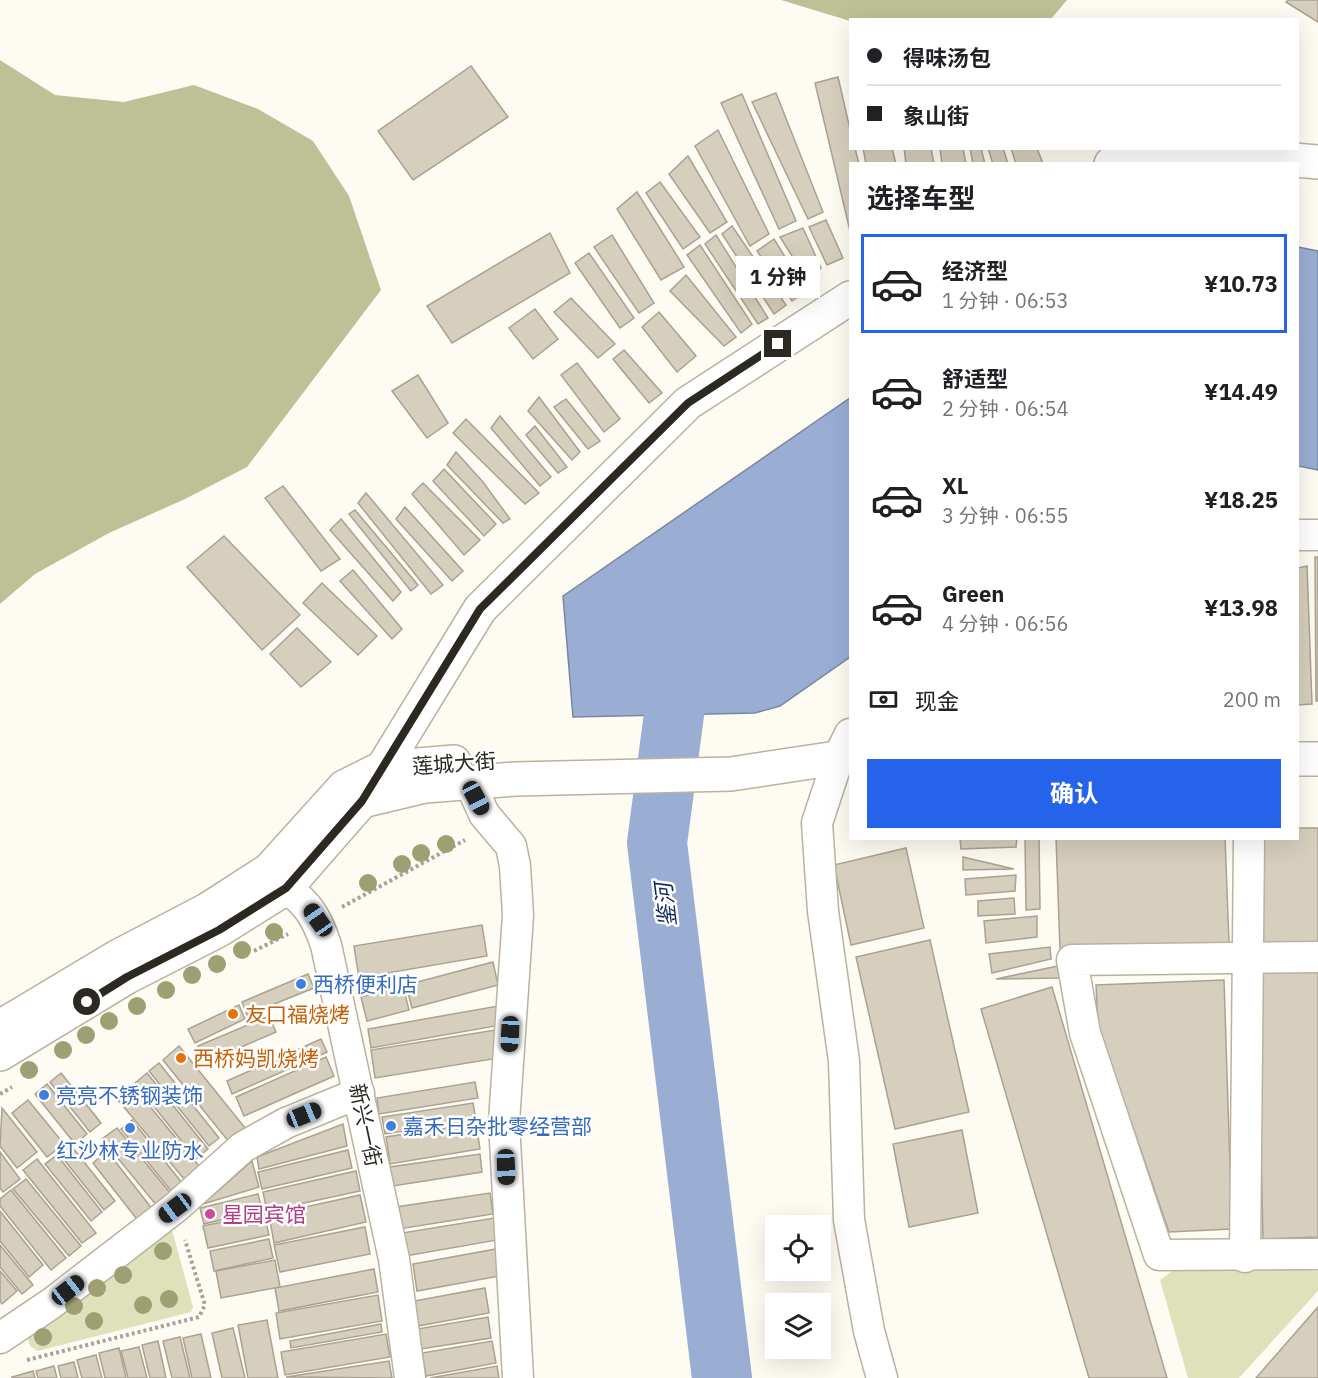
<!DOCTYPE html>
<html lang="zh">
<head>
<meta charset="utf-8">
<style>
  :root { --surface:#fff; --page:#f6f6f6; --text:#202124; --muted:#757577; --line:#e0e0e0; --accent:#2563eb }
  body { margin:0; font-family:"IBM Plex Sans","Noto Sans SC",sans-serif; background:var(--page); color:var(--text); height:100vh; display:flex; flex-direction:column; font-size:22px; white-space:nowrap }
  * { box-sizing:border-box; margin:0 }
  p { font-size:20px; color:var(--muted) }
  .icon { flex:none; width:33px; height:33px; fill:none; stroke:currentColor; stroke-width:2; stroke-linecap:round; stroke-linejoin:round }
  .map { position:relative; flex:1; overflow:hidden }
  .sheet { position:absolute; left:849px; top:162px; width:450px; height:678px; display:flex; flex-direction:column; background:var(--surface); border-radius:0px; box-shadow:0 6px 24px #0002 }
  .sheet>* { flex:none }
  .guide { position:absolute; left:849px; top:18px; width:450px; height:132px; border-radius:0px; box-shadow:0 6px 24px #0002; display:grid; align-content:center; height:132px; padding:0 18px; background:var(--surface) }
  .tools { position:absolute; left:765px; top:1215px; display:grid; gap:12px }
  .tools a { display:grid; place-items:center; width:66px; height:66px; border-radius:0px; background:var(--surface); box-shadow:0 6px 24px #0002; font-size:30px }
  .end { position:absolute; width:27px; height:27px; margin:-14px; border:8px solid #2c2922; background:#fff; box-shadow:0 0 0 3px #fff }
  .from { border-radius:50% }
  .bubble { position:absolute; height:42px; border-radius:0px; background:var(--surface); box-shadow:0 6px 24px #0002; font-size:20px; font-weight:700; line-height:42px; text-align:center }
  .car { position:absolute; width:18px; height:36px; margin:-18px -9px; border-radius:8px; box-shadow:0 0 4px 2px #0007; background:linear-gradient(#222 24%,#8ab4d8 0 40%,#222 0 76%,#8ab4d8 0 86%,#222 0) }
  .guide b { display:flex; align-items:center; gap:21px; height:57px; font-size:22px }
  .guide b+b { border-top:2px solid var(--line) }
  .guide i { width:15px; height:15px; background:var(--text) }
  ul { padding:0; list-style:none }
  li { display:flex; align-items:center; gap:18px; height:99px; margin:0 12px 9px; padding:0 6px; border:3px solid transparent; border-radius:0px }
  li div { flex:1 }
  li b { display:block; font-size:22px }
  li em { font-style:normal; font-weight:700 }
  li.on { border-color:var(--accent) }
  li>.icon { width:54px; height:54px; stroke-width:1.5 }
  h2 { padding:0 18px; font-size:27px; line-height:72px }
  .pay { display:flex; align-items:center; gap:15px; height:66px; padding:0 18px; font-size:22px }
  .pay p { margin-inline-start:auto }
  .button { display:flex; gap:12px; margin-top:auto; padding:12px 18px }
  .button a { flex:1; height:69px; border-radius:0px; background:var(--accent); color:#fff; font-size:24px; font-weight:700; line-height:69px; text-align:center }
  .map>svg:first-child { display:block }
</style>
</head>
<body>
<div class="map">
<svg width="1318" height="1378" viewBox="0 0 1318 1378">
  <rect width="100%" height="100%" fill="#fefbf3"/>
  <g fill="#dfe1bb">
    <polygon points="172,1230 193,1307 191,1312 38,1351 30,1346 26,1333"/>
    <polygon points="1296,1270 1318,1271 1318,1291 1239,1378 1188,1378 1160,1280 1172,1271"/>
  </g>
  <g fill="#bec196">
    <polygon points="781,0 1067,0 1051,19 850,21"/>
    <polygon points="0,60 55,95 124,102 194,85 258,109 313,141 349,196 381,290 247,467 185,499 109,533 35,574 0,604"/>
  </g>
  <g fill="#9aaed4" stroke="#79869f" stroke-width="1.5">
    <polygon points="1298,247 1318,251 1318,470 1298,466"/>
    <polygon points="850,398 850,657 780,706 755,713 573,717 563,596"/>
  </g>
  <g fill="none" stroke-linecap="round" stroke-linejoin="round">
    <polyline stroke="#9aaed4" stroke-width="60" points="688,636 684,639 657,843 722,1378"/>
  </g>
  <g fill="#d7cfbd" stroke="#aaa291" stroke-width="1.5">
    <polygon points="1288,0 1318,0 1318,22 1286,2"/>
    <polygon points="471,66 508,117 413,180 378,131"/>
    <polygon points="838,77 850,129 850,148 855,148 859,164 850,164 850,231 815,83"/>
    <polygon points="776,93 823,212 808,219 752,102"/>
    <polygon points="742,94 796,221 779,229 721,103"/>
    <polygon points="718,130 769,234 750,246 695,146"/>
    <polygon points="863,148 892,148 896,164 866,164"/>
    <polygon points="904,148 931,148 934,164 906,164"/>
    <polygon points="940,148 963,148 966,164 942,164"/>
    <polygon points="970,148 981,148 985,164 973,164"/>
    <polygon points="988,148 1003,148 1008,164 993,164"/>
    <polygon points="1011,148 1037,148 1043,164 1016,164"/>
    <polygon points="688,156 727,222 710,233 669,174"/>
    <polygon points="660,182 700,237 683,249 646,193"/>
    <polygon points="637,192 684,267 661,280 617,209"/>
    <polygon points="826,220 843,258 827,265 809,227"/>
    <polygon points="732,226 786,305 774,314 722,234"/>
    <polygon points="803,228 821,268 806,278 780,237"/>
    <polygon points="550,233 570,273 452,343 427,306"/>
    <polygon points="612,235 654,303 639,313 594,247"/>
    <polygon points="716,235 768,318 758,324 705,244"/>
    <polygon points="774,239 806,291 792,301 757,251"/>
    <polygon points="700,245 752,324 741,333 687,255"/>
    <polygon points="589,253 634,318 620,328 575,263"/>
    <polygon points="686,275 736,337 724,346 670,291"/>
    <polygon points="571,298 615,344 598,358 554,312"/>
    <polygon points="535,309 558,339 533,359 509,328"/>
    <polygon points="659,312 696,356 677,372 642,327"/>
    <polygon points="624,350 662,393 649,403 613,359"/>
    <polygon points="577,363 620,419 604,432 561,375"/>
    <polygon points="418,375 448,423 427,438 392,391"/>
    <polygon points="539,397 580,452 572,460 528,411"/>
    <polygon points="566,399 600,441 588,449 554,407"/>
    <polygon points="500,416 551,477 540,486 491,428"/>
    <polygon points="466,419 539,493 525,504 453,433"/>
    <polygon points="535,426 567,467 558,473 526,435"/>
    <polygon points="456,452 483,482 510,519 503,523 447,465"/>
    <polygon points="444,469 496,524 484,536 433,481"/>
    <polygon points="423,483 480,540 464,555 412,494"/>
    <polygon points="283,486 340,559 321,571 265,498"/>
    <polygon points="366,493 443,585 431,594 358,503"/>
    <polygon points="405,507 463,571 452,581 396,519"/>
    <polygon points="355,510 418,585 411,591 349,514"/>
    <polygon points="341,519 401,592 393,601 330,530"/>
    <polygon points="224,536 300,615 262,650 187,567"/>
    <polygon points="1315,557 1318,557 1318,701 1316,701"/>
    <polygon points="1307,566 1312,704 1298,705 1298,568"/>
    <polygon points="353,570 402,629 392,639 340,581"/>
    <polygon points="322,583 377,636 358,655 303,603"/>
    <polygon points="297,628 331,662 301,687 270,654"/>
    <polygon points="1298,828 1318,828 1318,946 1262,947 1261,838 1298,838"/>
    <polygon points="960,838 1017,838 1016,847 961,849"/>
    <polygon points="1025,838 1039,838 1040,909 1026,910"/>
    <polygon points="1056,838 1225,838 1229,943 1060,949"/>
    <polygon points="906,848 924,928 851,945 834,865"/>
    <polygon points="963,857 1014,869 963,870"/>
    <polygon points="1016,875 1015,891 966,895 965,879"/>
    <polygon points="1014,898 1015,914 978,916 978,901"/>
    <polygon points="1037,916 1037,937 986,943 984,921"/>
    <polygon points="482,925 487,956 359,978 354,946"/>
    <polygon points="930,940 969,1112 895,1129 856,957"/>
    <polygon points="1050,947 1051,959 992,973 989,954"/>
    <polygon points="493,962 498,985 412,1008 406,985"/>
    <polygon points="1058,966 1059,978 996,979"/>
    <polygon points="1318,969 1318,1237 1263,1239 1257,970"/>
    <polygon points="308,974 314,988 247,1015 242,1002"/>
    <polygon points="1224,980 1232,1229 1169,1232 1098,1026 1096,985"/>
    <polygon points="403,986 409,1010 367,1021 361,997"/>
    <polygon points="1052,987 1167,1378 1089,1378 981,1009"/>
    <polygon points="239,1005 245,1019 195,1043 188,1029"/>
    <polygon points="498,1006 501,1025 371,1048 368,1029"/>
    <polygon points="269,1016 276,1032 204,1063 198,1046"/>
    <polygon points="495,1030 499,1058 375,1078 371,1050"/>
    <polygon points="321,1039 327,1052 232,1094 227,1081"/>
    <polygon points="179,1046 246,1129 229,1142 163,1060"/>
    <polygon points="326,1057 334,1076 244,1116 236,1097"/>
    <polygon points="159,1063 219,1138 209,1146 149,1071"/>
    <polygon points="61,1073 101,1123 90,1132 50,1082"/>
    <polygon points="147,1073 208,1149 196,1159 135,1083"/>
    <polygon points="475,1082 478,1098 379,1114 377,1098"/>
    <polygon points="47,1084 87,1134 75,1144 35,1094"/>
    <polygon points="134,1087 199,1166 184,1179 118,1100"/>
    <polygon points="28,1100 64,1144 47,1157 12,1113"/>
    <polygon points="473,1103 476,1120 385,1134 382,1117"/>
    <polygon points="2,1108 37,1152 17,1168 0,1146"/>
    <polygon points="132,1120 182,1183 172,1192 121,1129"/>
    <polygon points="476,1123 480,1149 390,1164 386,1137"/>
    <polygon points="343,1124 347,1146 259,1169 257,1157"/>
    <polygon points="117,1128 171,1194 157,1206 102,1139"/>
    <polygon points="962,1130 978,1213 909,1227 893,1144"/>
    <polygon points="69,1143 115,1201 104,1210 58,1152"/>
    <polygon points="348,1150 352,1168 262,1189 258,1172"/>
    <polygon points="107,1151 153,1210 139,1222 93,1163"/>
    <polygon points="0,1152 20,1179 3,1192 0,1188"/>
    <polygon points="480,1154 482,1172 393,1186 390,1167"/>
    <polygon points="57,1155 102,1212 91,1221 45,1164"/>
    <polygon points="37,1159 96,1233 82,1243 23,1170"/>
    <polygon points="252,1161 259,1187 203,1204"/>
    <polygon points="356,1171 360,1191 267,1211 263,1192"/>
    <polygon points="26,1179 81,1246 69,1256 13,1189"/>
    <polygon points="11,1190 66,1258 51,1270 0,1206 0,1199"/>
    <polygon points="490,1193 493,1214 399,1229 396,1207"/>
    <polygon points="258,1194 262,1210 204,1224 200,1208"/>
    <polygon points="360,1195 366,1222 274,1243 269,1215"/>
    <polygon points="0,1211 43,1265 29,1277 0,1241"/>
    <polygon points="264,1213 269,1235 208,1248 203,1226"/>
    <polygon points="494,1218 497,1240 406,1256 402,1233"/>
    <polygon points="365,1227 370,1254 280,1272 274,1245"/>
    <polygon points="269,1239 273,1258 214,1271 210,1251"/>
    <polygon points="0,1245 33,1285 22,1294 0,1267"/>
    <polygon points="496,1249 500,1276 417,1291 413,1264"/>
    <polygon points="275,1260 280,1287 221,1298 216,1271"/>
    <polygon points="374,1269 378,1292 279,1311 275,1288"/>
    <polygon points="0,1271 17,1291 2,1304 0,1301"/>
    <polygon points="485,1288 489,1313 418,1326 414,1301"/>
    <polygon points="378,1295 382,1321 280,1339 276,1313"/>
    <polygon points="1318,1307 1318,1378 1256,1378"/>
    <polygon points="488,1317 491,1338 421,1349 417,1329"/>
    <polygon points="267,1320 278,1378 248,1378 238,1325"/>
    <polygon points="381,1324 382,1332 291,1348 290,1341"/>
    <polygon points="233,1328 245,1378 222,1378 212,1333"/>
    <polygon points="201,1334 211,1378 192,1378 183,1338"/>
    <polygon points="386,1334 390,1357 285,1375 281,1352"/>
    <polygon points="180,1337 190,1378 172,1378 163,1341"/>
    <polygon points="158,1341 166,1378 150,1378 142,1345"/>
    <polygon points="492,1341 496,1363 426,1376 422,1353"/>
    <polygon points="139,1347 147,1378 128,1378 121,1351"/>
    <polygon points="119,1348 126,1378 105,1378 99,1353"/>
    <polygon points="96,1355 102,1378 82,1378 77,1360"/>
    <polygon points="389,1361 392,1378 286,1377"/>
    <polygon points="74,1362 78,1378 61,1378 58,1366"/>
    <polygon points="54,1366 57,1378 38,1378 36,1371"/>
    <polygon points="497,1366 499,1378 430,1378"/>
    <polygon points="33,1371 35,1378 12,1378 12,1377"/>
  </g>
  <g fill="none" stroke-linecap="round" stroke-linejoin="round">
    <g stroke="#bab2a1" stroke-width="33">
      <g id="minor">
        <polyline points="1298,535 1318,535"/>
        <polyline points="850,734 839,756 817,823 823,911 844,1061 849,1220 869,1331 882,1378"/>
        <polyline points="470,783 484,814 511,846 515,866 518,915 504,1122 518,1378"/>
        <path d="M286,888C309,904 317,919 326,945L394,1259L410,1378"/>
        <polyline points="1318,957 1072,960 1085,1033 1159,1255 1318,1254"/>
        <polyline points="1245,1257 1249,838"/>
        <polyline points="0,1338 52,1303 175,1208 243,1147 286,1123 359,1093"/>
      </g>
    </g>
    <g stroke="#bab2a1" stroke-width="36">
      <g id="secondary">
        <polyline points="1159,148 1318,162"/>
        <polyline points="1111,164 1148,148"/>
        <polyline points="1298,759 1318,759"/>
        <polyline points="374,782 480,609 688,403 850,298"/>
        <polyline points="0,1027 117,957 207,910 269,870 344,787 382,768 454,762"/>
        <polyline points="0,1054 127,977 219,930 286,888 362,801 425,786 515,779 731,774 850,756"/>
      </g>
    </g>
    <g stroke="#a5a29b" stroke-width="4" stroke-dasharray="3 3" stroke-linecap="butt">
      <polyline points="342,907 465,840"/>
      <polyline points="254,951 288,934"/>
      <polyline points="0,1094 12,1087"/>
      <polyline points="27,1360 199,1317 205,1305 185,1240"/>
    </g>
    <use href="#minor" stroke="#fff" stroke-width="30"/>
    <use href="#secondary" stroke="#fff" stroke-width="33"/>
  </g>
  <g fill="#9f9f74">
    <circle cx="446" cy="844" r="9"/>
    <circle cx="421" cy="853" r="9"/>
    <circle cx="402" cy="864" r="9"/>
    <circle cx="368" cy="883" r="9"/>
    <circle cx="274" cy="932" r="9"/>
    <circle cx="242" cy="950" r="9"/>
    <circle cx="217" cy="964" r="9"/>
    <circle cx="192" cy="975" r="9"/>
    <circle cx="166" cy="990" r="9"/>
    <circle cx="137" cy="1006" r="9"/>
    <circle cx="109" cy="1021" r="9"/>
    <circle cx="86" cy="1035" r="9"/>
    <circle cx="63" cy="1050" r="9"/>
    <circle cx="29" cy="1070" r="9"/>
    <circle cx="163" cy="1251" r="9"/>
    <circle cx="123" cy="1275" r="9"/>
    <circle cx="97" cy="1288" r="9"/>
    <circle cx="169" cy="1299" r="9"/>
    <circle cx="143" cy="1305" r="9"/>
    <circle cx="74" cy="1306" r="9"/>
    <circle cx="94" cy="1321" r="9"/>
    <circle cx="43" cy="1337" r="9"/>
  </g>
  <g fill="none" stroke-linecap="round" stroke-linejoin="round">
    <polyline stroke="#2c2922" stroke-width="8" points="87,1002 127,977 219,930 286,888 362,801 480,609 688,403 778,344"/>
  </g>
  <g fill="#3f7fe0" stroke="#fff" stroke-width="2">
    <circle cx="301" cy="984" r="6"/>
    <circle cx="44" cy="1095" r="6"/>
    <circle cx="391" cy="1126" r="6"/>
    <circle cx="130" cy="1128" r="6"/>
  </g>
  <g fill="#e8710a" stroke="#fff" stroke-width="2">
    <circle cx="233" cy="1014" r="6"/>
    <circle cx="181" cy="1058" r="6"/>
  </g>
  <circle fill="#d1479c" stroke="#fff" stroke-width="2" cx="210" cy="1214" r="6"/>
  <g text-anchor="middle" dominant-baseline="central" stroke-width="5" stroke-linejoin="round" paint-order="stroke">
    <g font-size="21" fill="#2c2922" stroke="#fff">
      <text transform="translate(454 763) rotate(-4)">莲城大街</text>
      <text transform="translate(366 1125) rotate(78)">新兴一街</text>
    </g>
    <g font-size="21" fill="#366cbe" stroke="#fff" text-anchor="start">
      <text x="313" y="984">西桥便利店</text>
      <text x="56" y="1095">亮亮不锈钢装饰</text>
      <text x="403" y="1126">嘉禾日杂批零经营部</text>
      <text x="130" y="1150" text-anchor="middle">红沙林专业防水</text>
    </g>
    <g font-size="21" fill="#c56008" stroke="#fff" text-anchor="start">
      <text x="245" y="1014">友口福烧烤</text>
      <text x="193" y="1058">西桥妈凯烧烤</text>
    </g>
    <g font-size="21" fill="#b23c85" stroke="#fff" text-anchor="start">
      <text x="222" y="1214">星园宾馆</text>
    </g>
    <g font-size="22" font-style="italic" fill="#122957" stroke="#fff">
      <text transform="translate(665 905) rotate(-97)">鉴河</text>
    </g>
  </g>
</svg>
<div class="tools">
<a><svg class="icon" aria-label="locate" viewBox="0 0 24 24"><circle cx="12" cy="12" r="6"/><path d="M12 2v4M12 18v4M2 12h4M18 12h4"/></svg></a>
<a><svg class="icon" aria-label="layers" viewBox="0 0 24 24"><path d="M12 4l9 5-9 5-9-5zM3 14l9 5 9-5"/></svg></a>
</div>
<i class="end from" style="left:87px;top:1002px"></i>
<i class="end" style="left:778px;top:344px"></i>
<div class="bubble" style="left:736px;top:256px;width:84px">1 分钟</div>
<i class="car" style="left:476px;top:798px;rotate:152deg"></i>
<i class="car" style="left:318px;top:920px;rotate:325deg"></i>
<i class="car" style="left:510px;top:1034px;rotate:183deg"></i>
<i class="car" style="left:304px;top:1115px;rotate:68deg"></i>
<i class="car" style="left:506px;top:1167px;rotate:178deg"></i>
<i class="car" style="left:175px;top:1208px;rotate:233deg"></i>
<i class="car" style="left:68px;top:1290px;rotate:52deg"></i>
<div class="guide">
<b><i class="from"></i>得味汤包</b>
<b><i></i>象山街</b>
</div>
<section class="sheet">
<h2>选择车型</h2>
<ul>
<li class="on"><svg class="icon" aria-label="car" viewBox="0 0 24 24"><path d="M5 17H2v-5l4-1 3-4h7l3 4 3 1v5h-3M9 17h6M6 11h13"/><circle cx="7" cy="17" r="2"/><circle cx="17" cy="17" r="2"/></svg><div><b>经济型</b><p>1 分钟 · 06:53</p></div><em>¥10.73</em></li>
<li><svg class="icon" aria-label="car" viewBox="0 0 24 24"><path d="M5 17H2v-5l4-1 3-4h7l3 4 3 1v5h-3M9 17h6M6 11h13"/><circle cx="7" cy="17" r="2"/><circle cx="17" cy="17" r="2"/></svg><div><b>舒适型</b><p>2 分钟 · 06:54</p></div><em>¥14.49</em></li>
<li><svg class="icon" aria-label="car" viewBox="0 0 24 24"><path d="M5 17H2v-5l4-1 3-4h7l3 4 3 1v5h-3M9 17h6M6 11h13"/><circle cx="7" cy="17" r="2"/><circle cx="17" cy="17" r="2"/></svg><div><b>XL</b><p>3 分钟 · 06:55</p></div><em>¥18.25</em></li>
<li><svg class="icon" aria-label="car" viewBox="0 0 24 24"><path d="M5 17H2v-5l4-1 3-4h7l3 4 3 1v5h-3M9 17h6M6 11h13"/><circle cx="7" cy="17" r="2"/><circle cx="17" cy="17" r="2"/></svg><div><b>Green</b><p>4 分钟 · 06:56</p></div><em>¥13.98</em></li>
</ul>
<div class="pay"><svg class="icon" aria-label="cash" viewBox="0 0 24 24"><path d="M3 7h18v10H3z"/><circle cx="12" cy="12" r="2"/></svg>现金<p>200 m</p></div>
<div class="button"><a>确认</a></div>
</section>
</div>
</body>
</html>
